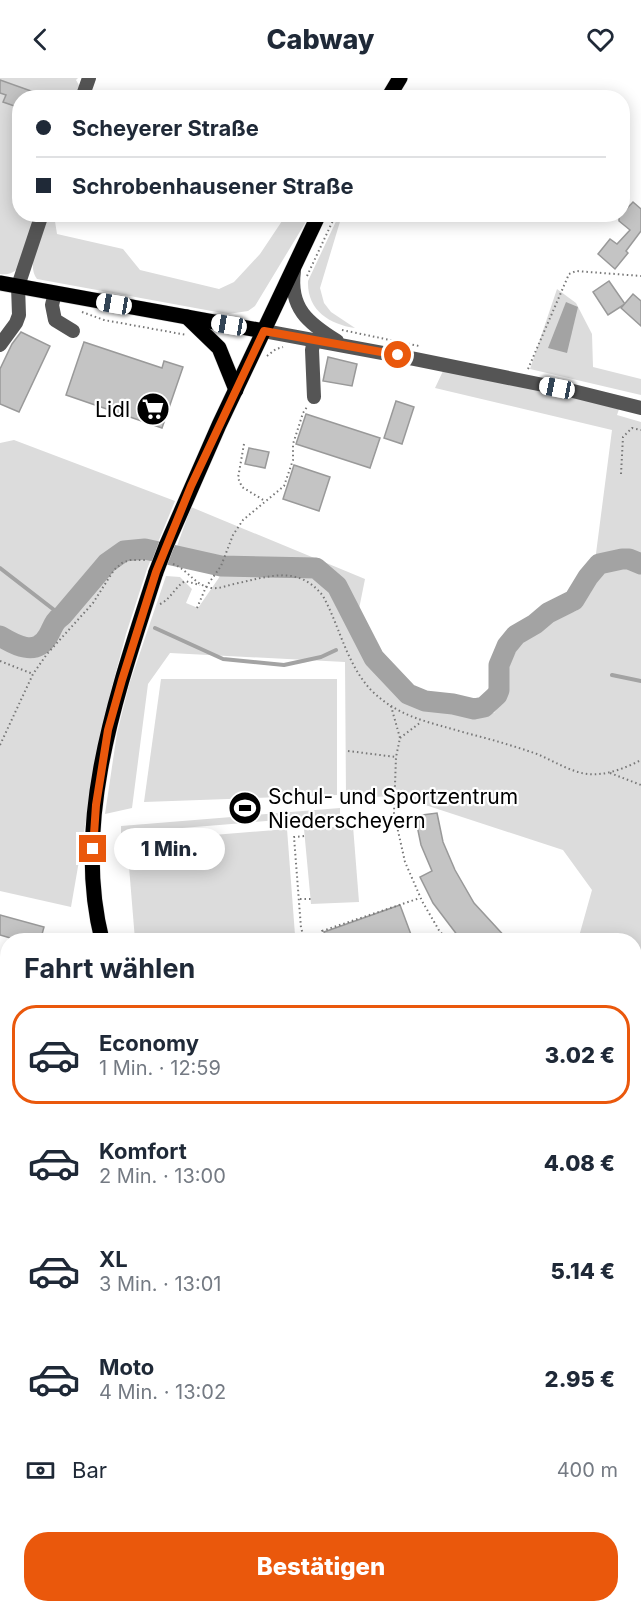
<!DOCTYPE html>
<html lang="de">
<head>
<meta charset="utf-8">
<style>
  :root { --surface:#fff; --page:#f6f6f7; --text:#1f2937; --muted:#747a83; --line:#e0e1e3; --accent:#ea580c }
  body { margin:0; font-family:Inter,sans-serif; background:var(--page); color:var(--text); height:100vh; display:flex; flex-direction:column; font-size:22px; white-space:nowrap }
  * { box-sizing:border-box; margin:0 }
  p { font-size:20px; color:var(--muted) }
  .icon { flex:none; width:33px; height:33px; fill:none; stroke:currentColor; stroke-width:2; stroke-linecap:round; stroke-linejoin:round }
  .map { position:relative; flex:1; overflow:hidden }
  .sheet { position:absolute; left:0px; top:855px; width:642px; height:680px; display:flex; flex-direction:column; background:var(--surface); border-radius:24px 24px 0 0; box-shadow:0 3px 15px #0003 }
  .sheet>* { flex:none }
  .banner { position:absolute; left:12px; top:12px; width:618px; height:132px; border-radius:24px; box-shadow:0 3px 15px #0003; display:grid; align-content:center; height:132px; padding:0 24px; background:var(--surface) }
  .end { position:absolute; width:27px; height:27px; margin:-14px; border:8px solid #ea580c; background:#fff; box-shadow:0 0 0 3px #fff }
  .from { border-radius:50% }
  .bubble { position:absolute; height:42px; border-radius:21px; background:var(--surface); box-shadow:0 3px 15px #0003; font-size:20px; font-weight:800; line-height:42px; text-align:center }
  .car { position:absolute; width:18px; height:36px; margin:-18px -9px; border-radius:8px; box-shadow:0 0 4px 2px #0007; background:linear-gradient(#fff 24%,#345 0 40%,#fff 0 76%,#345 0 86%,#fff 0) }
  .banner b { display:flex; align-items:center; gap:21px; height:57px; font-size:22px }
  .banner b+b { border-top:2px solid var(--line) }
  .banner i { width:15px; height:15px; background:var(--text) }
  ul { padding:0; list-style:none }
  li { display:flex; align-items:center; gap:18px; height:99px; margin:0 12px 9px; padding:0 12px; border:3px solid transparent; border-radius:24px }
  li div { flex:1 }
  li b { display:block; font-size:22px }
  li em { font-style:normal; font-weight:800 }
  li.on { border-color:var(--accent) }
  li>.icon { width:54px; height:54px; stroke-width:1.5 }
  h2 { padding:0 24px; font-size:27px; line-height:72px }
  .pay { display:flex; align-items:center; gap:15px; height:66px; padding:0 24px; font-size:22px }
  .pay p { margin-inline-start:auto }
  .cta { display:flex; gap:12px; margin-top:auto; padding:12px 24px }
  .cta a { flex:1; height:69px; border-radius:24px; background:var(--accent); color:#fff; font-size:24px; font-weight:800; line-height:69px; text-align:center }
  header { display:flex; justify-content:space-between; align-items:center; height:78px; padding:0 24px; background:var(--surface); font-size:27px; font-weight:800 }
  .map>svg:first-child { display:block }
</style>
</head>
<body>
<header><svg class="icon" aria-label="back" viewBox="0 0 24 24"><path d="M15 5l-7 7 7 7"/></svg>Cabway<svg class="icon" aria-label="heart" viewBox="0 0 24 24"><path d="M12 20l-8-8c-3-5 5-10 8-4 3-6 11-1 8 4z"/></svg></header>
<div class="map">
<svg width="641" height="1534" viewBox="0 0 641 1534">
  <rect width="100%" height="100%" fill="#fff"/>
  <g fill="#dcdcdc">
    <path d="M0,0H78L76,2L80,9L76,19L20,20V136L39,137L20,188C14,195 9,197 0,196Z"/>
    <path d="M48,137H54L57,156L123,171L140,192L219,211L234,204L260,176L286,137H310L255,228L248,233L228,236L37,201C25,186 42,153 48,137Z"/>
    <path d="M339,137H342L320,210L324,225L331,234L355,250C329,246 307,232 308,203Z"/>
    <polygon points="557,211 576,225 592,256 593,289 641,301 641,317 530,291"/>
    <path d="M443,293L533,309L619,331L617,337L641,344V975L635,985L634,862H578L592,812L563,772L398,718L346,720L345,584L170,575L148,606L132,730L105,736L117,655L129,607L166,498L180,499L192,511L186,525L198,530L225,491L311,492C348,508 348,543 365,575C375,593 390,611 407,624L412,611L425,623L440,625L467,635L481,633L494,635L501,625L508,590L519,567L524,562L543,552L554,538L576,533L591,514L612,352L435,310Z"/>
    <polygon points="14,362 175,423 147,491 126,556 112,609 92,708 71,829 0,813 0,365"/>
    <polygon points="191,429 365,501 359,531 368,552 365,552 341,506 321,491 296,485 248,486 176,471"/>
    <polygon points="161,601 337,601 337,717 144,724"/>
    <polygon points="340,730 340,737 121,755 121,748"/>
    <polygon points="353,748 359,824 311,826 304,751"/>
    <polygon points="287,751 295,857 226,862 135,862 127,764"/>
    <polygon points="635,1368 641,1372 641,1534 371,1534 373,1527 634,1527"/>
  </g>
  <polygon fill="#a3a3a3" points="566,224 578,229 567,275 548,270"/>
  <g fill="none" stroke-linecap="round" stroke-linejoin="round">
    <g stroke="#a3a3a3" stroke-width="4">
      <polyline points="0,490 62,538"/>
      <polyline points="155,550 223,581 284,587 321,579 336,572"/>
      <polyline points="612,597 641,603"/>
    </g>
    <path stroke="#a3a3a3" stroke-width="21" d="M0,558C15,567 36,579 48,558C53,550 53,543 62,538L107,485L124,473L145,471L221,488L316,490L337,508L374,580L408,616L425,623L453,626L474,631L484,629L497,617L499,612V587L507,568L516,557L535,546L548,535L574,522L588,499L599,486L622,481H629L641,486"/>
  </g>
  <g fill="#c4c4c4" stroke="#999" stroke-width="1.5">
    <polygon points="0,2 45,18 44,20 20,20 20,30 3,24 6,17 0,15"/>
    <polygon points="633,124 641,131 641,153 626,173 628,175 615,191 598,176 610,161 617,166 630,152 619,143 619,139"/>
    <polygon points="609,203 625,226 608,237 593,214"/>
    <polygon points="633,216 641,223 641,248 621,230"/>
    <polygon points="21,254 50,268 19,334 0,326 0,291 12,266"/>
    <polygon points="84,264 162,290 164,283 183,289 162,350 66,317"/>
    <polygon points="328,279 357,286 352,308 323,303"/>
    <polygon points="396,323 414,329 402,366 384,360"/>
    <polygon points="306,336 380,360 370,390 296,366"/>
    <polygon points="249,370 269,374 265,390 245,386"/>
    <polygon points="294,387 330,399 319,433 283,421"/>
    <polygon points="437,735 443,764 455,792 474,825 508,862 461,862 433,825 420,799 432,793 421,767 415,738"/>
    <polygon points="400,827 413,862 327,862 324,854"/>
    <polygon points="0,837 44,849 41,860 37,858 35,862 17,862 0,857"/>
  </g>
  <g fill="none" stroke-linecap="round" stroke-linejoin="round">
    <g stroke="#dbdbdb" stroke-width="16">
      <g id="major">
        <polyline points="388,20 400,0"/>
        <polyline points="0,205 264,253"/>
        <polyline points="187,239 219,270 236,312"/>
        <polyline points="166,468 219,347 319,136"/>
        <path d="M102,862C71,740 119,610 156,494"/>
        <polyline points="634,1368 641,1372"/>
      </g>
    </g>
    <g stroke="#777" stroke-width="2" stroke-dasharray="1.5 3" stroke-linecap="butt">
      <polyline points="307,198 336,136"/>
      <polyline points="82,234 104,242 187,257"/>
      <polyline points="342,252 419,268"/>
      <polyline points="267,278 276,271 283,269"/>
      <polyline points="528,291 569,196 576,193 641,198"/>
      <polyline points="244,366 238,400 242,409 265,423"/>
      <polyline points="621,396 623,359 632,350 641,352"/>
      <path d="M173,486C190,493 194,507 211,510C218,511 226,508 234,506C268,499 298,486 323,518C340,549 346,585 371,612C399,640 430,644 466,655C490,661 514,668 537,676C554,683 570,694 588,696C605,698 626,690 641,682"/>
      <path d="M160,526C171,521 174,510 185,503L200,507"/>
      <polyline points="197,530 206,509 221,488 233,457 243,442 284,408 293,382 293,366 303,335 307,329"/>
      <polyline points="0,583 33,596"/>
      <polyline points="391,628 400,660 396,679 394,735 405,784 422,823 440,854 449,862"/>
      <polyline points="400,660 421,644"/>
      <polyline points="0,667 33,596 47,576 93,525 114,492 122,485 130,482 146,482"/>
      <polyline points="348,673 396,679"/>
      <polyline points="610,695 641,707"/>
      <polyline points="300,821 311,821"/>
      <polyline points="305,862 301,850 294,759 305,758"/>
      <polyline points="312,862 324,858 322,853 420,820"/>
      <polyline points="634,998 641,1002"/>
    </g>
    <g stroke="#555" stroke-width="14">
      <polyline points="82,20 89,0"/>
      <path d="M294,193C289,230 308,245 337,263"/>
      <polyline points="55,215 52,227 55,242 73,253"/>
      <polyline points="264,253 415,281 573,313 641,330"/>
      <polyline points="314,262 312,272 314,319"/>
      <polyline points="0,267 16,245 19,237 18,208 42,136"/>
      <polyline points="0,886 8,888"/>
      <polyline points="0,1072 8,1042"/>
      <polyline points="634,1079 641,1080"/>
      <polyline points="0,1114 8,1116"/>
      <polyline points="634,1231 641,1233"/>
      <polyline points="0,1294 8,1296"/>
      <polyline points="208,1527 220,1534"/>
      <polyline points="98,1534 98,1527"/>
      <polyline points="304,1534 305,1527"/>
    </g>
    <use href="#major" stroke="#000" stroke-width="15"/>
    <g stroke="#dbdbdb" stroke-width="16" stroke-linecap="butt">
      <polyline id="major-bridge" points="156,494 166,468"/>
    </g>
    <use href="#major-bridge" stroke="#000" stroke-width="15"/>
  </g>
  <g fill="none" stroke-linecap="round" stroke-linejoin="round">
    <polyline stroke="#ea580c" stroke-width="8" points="93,771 96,727 108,652 122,602 156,494 191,408 264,253 398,277"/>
  </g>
  <defs>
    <g id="supermarket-disc" transform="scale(1.725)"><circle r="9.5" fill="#000" stroke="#fff"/><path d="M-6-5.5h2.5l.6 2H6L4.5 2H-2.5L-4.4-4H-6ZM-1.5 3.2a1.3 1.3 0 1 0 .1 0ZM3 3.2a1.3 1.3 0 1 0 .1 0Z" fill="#fff"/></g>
    <g id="stadium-disc" transform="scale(1.725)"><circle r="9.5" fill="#000" stroke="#fff"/><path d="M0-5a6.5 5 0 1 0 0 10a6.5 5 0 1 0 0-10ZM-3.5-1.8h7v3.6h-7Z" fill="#fff"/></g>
  </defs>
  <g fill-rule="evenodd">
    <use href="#supermarket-disc" x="153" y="331"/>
    <use href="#stadium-disc" x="245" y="730"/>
  </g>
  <g text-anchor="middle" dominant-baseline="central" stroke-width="4.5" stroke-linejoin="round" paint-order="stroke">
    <g font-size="21" fill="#000" stroke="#fff" text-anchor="end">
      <text x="130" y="331">Lidl</text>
      <text x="268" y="718" text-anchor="start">Schul- und Sportzentrum<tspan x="268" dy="24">Niederscheyern</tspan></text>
    </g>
  </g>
</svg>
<i class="end from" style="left:398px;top:277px"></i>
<i class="end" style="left:93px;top:771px"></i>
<div class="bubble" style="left:114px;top:750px;width:111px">1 Min.</div>
<i class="car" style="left:114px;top:226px;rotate:280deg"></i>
<i class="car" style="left:229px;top:247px;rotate:280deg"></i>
<i class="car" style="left:557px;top:310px;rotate:281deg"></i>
<div class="banner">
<b><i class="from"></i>Scheyerer Straße</b>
<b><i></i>Schrobenhausener Straße</b>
</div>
<section class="sheet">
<h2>Fahrt wählen</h2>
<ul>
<li class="on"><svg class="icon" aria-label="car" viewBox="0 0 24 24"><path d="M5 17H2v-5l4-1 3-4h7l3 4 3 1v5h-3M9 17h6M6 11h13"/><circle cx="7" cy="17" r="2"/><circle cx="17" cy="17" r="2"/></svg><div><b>Economy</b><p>1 Min. · 12:59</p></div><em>3.02 €</em></li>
<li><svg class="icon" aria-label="car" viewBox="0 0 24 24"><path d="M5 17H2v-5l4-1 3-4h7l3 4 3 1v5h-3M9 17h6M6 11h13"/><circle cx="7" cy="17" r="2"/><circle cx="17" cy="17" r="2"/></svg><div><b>Komfort</b><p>2 Min. · 13:00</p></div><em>4.08 €</em></li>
<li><svg class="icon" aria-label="car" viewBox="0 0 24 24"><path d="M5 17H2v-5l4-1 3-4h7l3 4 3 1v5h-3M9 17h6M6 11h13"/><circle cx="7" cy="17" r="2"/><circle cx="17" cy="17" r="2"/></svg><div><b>XL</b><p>3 Min. · 13:01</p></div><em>5.14 €</em></li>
<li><svg class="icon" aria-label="car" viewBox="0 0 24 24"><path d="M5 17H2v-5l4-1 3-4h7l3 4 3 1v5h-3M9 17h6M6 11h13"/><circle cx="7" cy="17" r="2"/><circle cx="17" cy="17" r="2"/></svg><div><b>Moto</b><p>4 Min. · 13:02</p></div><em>2.95 €</em></li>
</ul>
<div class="pay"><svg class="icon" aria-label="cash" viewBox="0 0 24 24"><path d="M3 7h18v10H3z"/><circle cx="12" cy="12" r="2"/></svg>Bar<p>400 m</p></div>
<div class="cta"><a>Bestätigen</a></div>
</section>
</div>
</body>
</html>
